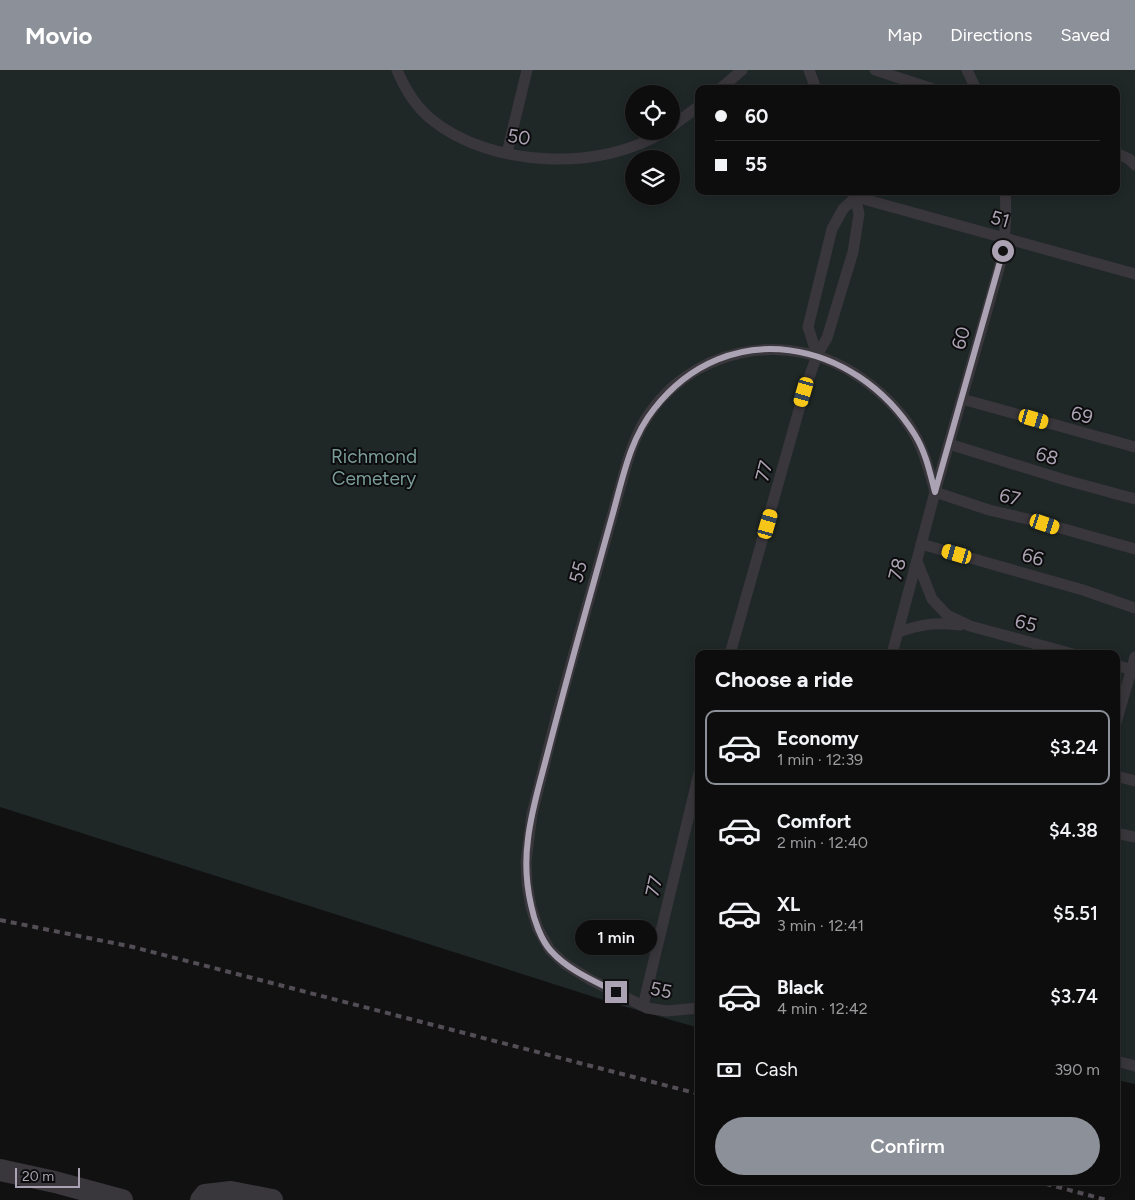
<!DOCTYPE html>
<html lang="en">
<head>
<meta charset="utf-8">
<style>
  :root { --surface:#0e0d0e; --page:#1c1b1c; --text:#f1f3f6; --muted:#9b9c9e; --line:#2e2d2e; --accent:#8c9099 }
  body { margin:0; font-family:Figtree,sans-serif; background:var(--page); color:var(--text); height:100vh; display:flex; flex-direction:column; font-size:19px; white-space:nowrap }
  * { box-sizing:border-box; margin:0 }
  p { font-size:16px; color:var(--muted) }
  .icon { flex:none; width:28px; height:28px; fill:none; stroke:currentColor; stroke-width:2; stroke-linecap:round; stroke-linejoin:round }
  .map { position:relative; flex:1; overflow:hidden }
  .side { position:absolute; left:695px; top:580px; width:425px; height:535px; display:flex; flex-direction:column; background:var(--surface); border-radius:10px; box-shadow:0 2px 12px #0003,0 0 0 1px var(--line) }
  .side>* { flex:none }
  .guide { position:absolute; left:695px; top:15px; width:425px; height:110px; border-radius:10px; box-shadow:0 2px 12px #0003,0 0 0 1px var(--line); display:grid; align-content:center; height:110px; padding:0 20px; background:var(--surface) }
  .fabs { position:absolute; left:625px; top:15px; display:grid; gap:10px }
  .fabs a { display:grid; place-items:center; width:55px; height:55px; border-radius:50%; background:var(--surface); box-shadow:0 2px 12px #0003,0 0 0 1px var(--line); font-size:25px }
  .scale { position:absolute; left:15px; bottom:12px; width:65px; box-sizing:border-box; padding-left:5px; border:2px solid #aba3b3; border-top:0; font-size:14px; line-height:18px; white-space:nowrap; color:#aba3b3; -webkit-text-stroke:4px #0d0c0d; paint-order:stroke }
  .end { position:absolute; width:22px; height:22px; margin:-11px; border:6px solid #aba3b3; background:#111; box-shadow:0 0 0 2px #111 }
  .from { border-radius:50% }
  .bubble { position:absolute; height:35px; border-radius:18px; background:var(--surface); box-shadow:0 2px 12px #0003,0 0 0 1px var(--line); font-size:16px; font-weight:600; line-height:35px; text-align:center }
  .car { position:absolute; width:15px; height:30px; margin:-15px -8px; border-radius:6px; box-shadow:0 0 4px 1px #0007; background:linear-gradient(#f5c518 24%,#345 0 40%,#f5c518 0 76%,#345 0 86%,#f5c518 0) }
  .guide b { display:flex; align-items:center; gap:18px; height:48px; font-size:19px }
  .guide b+b { border-top:1px solid var(--line) }
  .guide i { width:12px; height:12px; background:var(--text) }
  ul { padding:0; list-style:none }
  li { display:flex; align-items:center; gap:15px; height:75px; margin:0 10px 8px; padding:0 10px; border:2px solid transparent; border-radius:10px }
  li div { flex:1 }
  li b { display:block; font-size:19px }
  li em { font-style:normal; font-weight:600 }
  li.selected { border-color:var(--accent) }
  li>.icon { width:45px; height:45px; stroke-width:1.5 }
  h2 { padding:0 20px; font-size:22px; line-height:60px }
  .pay { display:flex; align-items:center; gap:12px; height:55px; padding:0 20px; font-size:19px }
  .pay p { margin-inline-start:auto }
  .action { display:flex; gap:10px; margin-top:auto; padding:10px 20px }
  .action a { flex:1; height:58px; border-radius:30px; background:var(--accent); color:#fff; font-size:20px; font-weight:600; line-height:58px; text-align:center }
  header { display:flex; align-items:center; gap:30px; box-sizing:border-box; height:70px; padding:0 25px; background:var(--accent); color:#fff }
  header strong { font-size:24px }
  nav { display:flex; gap:28px; margin-inline-start:auto; font-size:18px }
  .map>svg:first-child { display:block }
</style>
</head>
<body>
<header>
<strong>Movio</strong>
<nav><a>Map</a><a>Directions</a><a>Saved</a></nav>
</header>
<div class="map">
<svg width="1135" height="1130" viewBox="0 0 1135 1130">
  <rect width="100%" height="100%" fill="#121112"/>
  <path fill="#1f2727" fill-rule="evenodd" d="M0,0H1135V1014L1116,1010V584H699V958L616,934L0,737ZM699,19H1116V121H699ZM634,24H671V61H634ZM634,89H671V126H634Z"/>
  <g fill="none" stroke-linecap="round" stroke-linejoin="round">
    <g stroke="#3a373c" stroke-width="11">
      <path d="M397,0C405,19 415,36 431,49C490,98 602,102 665,61"/>
      <polyline points="809,0 816,19"/>
      <polyline points="875,0 933,19"/>
      <polyline points="967,0 976,19"/>
      <polyline points="720,19 742,0"/>
      <polyline points="671,57 699,36"/>
      <polyline points="507,83 527,0"/>
      <polyline points="1116,83 1129,89 1135,95"/>
      <polyline points="856,127 1135,204"/>
      <polyline points="817,285 808,257 832,159 843,139 859,124"/>
      <polyline points="962,329 1135,377"/>
      <polyline points="949,374 1065,410 1135,429"/>
      <polyline points="935,422 989,440 1032,450 1135,479"/>
      <polyline points="921,474 1083,520 1135,538"/>
      <polyline points="917,491 932,529 947,545 970,556 1073,584"/>
      <path d="M898,562C923,554 935,552 960,555"/>
      <polyline points="730,584 804,322 817,285 827,268 853,182 859,144 854,121"/>
      <path d="M892,584L935,422L1000,195C1005,170 1007,147 1005,121"/>
      <polyline points="1116,595 1135,601"/>
      <polyline points="1116,653 1135,587"/>
      <polyline points="1116,706 1135,711"/>
      <polyline points="1116,763 1135,767"/>
      <polyline points="643,936 699,703"/>
      <path d="M699,938L667,941L647,938L591,910L565,894L550,880L538,859L531,837L527,814L526,791L532,744L557,644L625,400C629,385 634,371 641,357C685,277 788,256 861,308C883,323 905,345 917,369C926,386 930,404 935,422"/>
      <polyline points="1116,991 1135,996"/>
    </g>
    <g stroke="#3a373c" stroke-width="22">
      <polyline points="0,1100 55,1112 122,1130"/>
      <polyline points="201,1130 205,1125 231,1122 272,1130"/>
    </g>
    <g stroke="#534e56" stroke-width="4" stroke-dasharray="6 5" stroke-linecap="butt">
      <polyline points="0,850 133,877 699,1024"/>
      <polyline points="1035,1111 1107,1130"/>
    </g>
  </g>
  <g fill="none" stroke-linecap="round" stroke-linejoin="round">
    <path stroke="#aba3b3" stroke-width="6" d="M616,922C594,911 568,900 551,881C541,870 534,850 531,835C526,813 525,791 528,769C531,742 539,716 546,689C558,643 570,597 583,551C593,515 603,479 613,443C623,407 630,369 654,339C728,244 855,269 915,365C926,383 930,403 935,422L1003,181"/>
  </g>
  <g text-anchor="middle" dominant-baseline="central" stroke-width="4" stroke-linejoin="round" paint-order="stroke">
    <g font-size="19" fill="#aba3b3" stroke="#0d0c0d">
      <text transform="translate(519 67) rotate(9)">50</text>
      <text transform="translate(1000 149) rotate(16)">51</text>
      <text transform="translate(961 268) rotate(-74)">60</text>
      <text transform="translate(1082 345) rotate(16)">69</text>
      <text transform="translate(1047 386) rotate(17)">68</text>
      <text transform="translate(764 401) rotate(-75)">77</text>
      <text transform="translate(1010 427) rotate(13)">67</text>
      <text transform="translate(1033 487) rotate(16)">66</text>
      <text transform="translate(897 499) rotate(-76)">78</text>
      <text transform="translate(578 502) rotate(-75)">55</text>
      <text transform="translate(1026 553) rotate(15)">65</text>
      <text transform="translate(654 816) rotate(-77)">77</text>
      <text transform="translate(661 920) rotate(11)">55</text>
    </g>
    <g font-size="19" fill="#7a9d99" stroke="#0d0c0d">
      <text x="374" y="386">Richmond<tspan x="374" dy="22">Cemetery</tspan></text>
    </g>
  </g>
</svg>
<div class="fabs">
<a><svg class="icon" aria-label="locate" viewBox="0 0 24 24"><circle cx="12" cy="12" r="6"/><path d="M12 2v4M12 18v4M2 12h4M18 12h4"/></svg></a>
<a><svg class="icon" aria-label="layers" viewBox="0 0 24 24"><path d="M12 4l9 5-9 5-9-5zM3 14l9 5 9-5"/></svg></a>
</div>
<div class="scale">20 m</div>
<i class="end from" style="left:1003px;top:181px"></i>
<i class="end" style="left:616px;top:922px"></i>
<div class="bubble" style="left:575px;top:850px;width:82px">1 min</div>
<i class="car" style="left:804px;top:322px;rotate:196deg"></i>
<i class="car" style="left:1034px;top:349px;rotate:106deg"></i>
<i class="car" style="left:768px;top:454px;rotate:16deg"></i>
<i class="car" style="left:1045px;top:454px;rotate:108deg"></i>
<i class="car" style="left:957px;top:484px;rotate:286deg"></i>
<div class="guide">
<b><i class="from"></i>60</b>
<b><i></i>55</b>
</div>
<section class="side">
<h2>Choose a ride</h2>
<ul>
<li class="selected"><svg class="icon" aria-label="car" viewBox="0 0 24 24"><path d="M5 17H2v-5l4-1 3-4h7l3 4 3 1v5h-3M9 17h6M6 11h13"/><circle cx="7" cy="17" r="2"/><circle cx="17" cy="17" r="2"/></svg><div><b>Economy</b><p>1 min · 12:39</p></div><em>$3.24</em></li>
<li><svg class="icon" aria-label="car" viewBox="0 0 24 24"><path d="M5 17H2v-5l4-1 3-4h7l3 4 3 1v5h-3M9 17h6M6 11h13"/><circle cx="7" cy="17" r="2"/><circle cx="17" cy="17" r="2"/></svg><div><b>Comfort</b><p>2 min · 12:40</p></div><em>$4.38</em></li>
<li><svg class="icon" aria-label="car" viewBox="0 0 24 24"><path d="M5 17H2v-5l4-1 3-4h7l3 4 3 1v5h-3M9 17h6M6 11h13"/><circle cx="7" cy="17" r="2"/><circle cx="17" cy="17" r="2"/></svg><div><b>XL</b><p>3 min · 12:41</p></div><em>$5.51</em></li>
<li><svg class="icon" aria-label="car" viewBox="0 0 24 24"><path d="M5 17H2v-5l4-1 3-4h7l3 4 3 1v5h-3M9 17h6M6 11h13"/><circle cx="7" cy="17" r="2"/><circle cx="17" cy="17" r="2"/></svg><div><b>Black</b><p>4 min · 12:42</p></div><em>$3.74</em></li>
</ul>
<div class="pay"><svg class="icon" aria-label="cash" viewBox="0 0 24 24"><path d="M3 7h18v10H3z"/><circle cx="12" cy="12" r="2"/></svg>Cash<p>390 m</p></div>
<div class="action"><a>Confirm</a></div>
</section>
</div>
</body>
</html>
